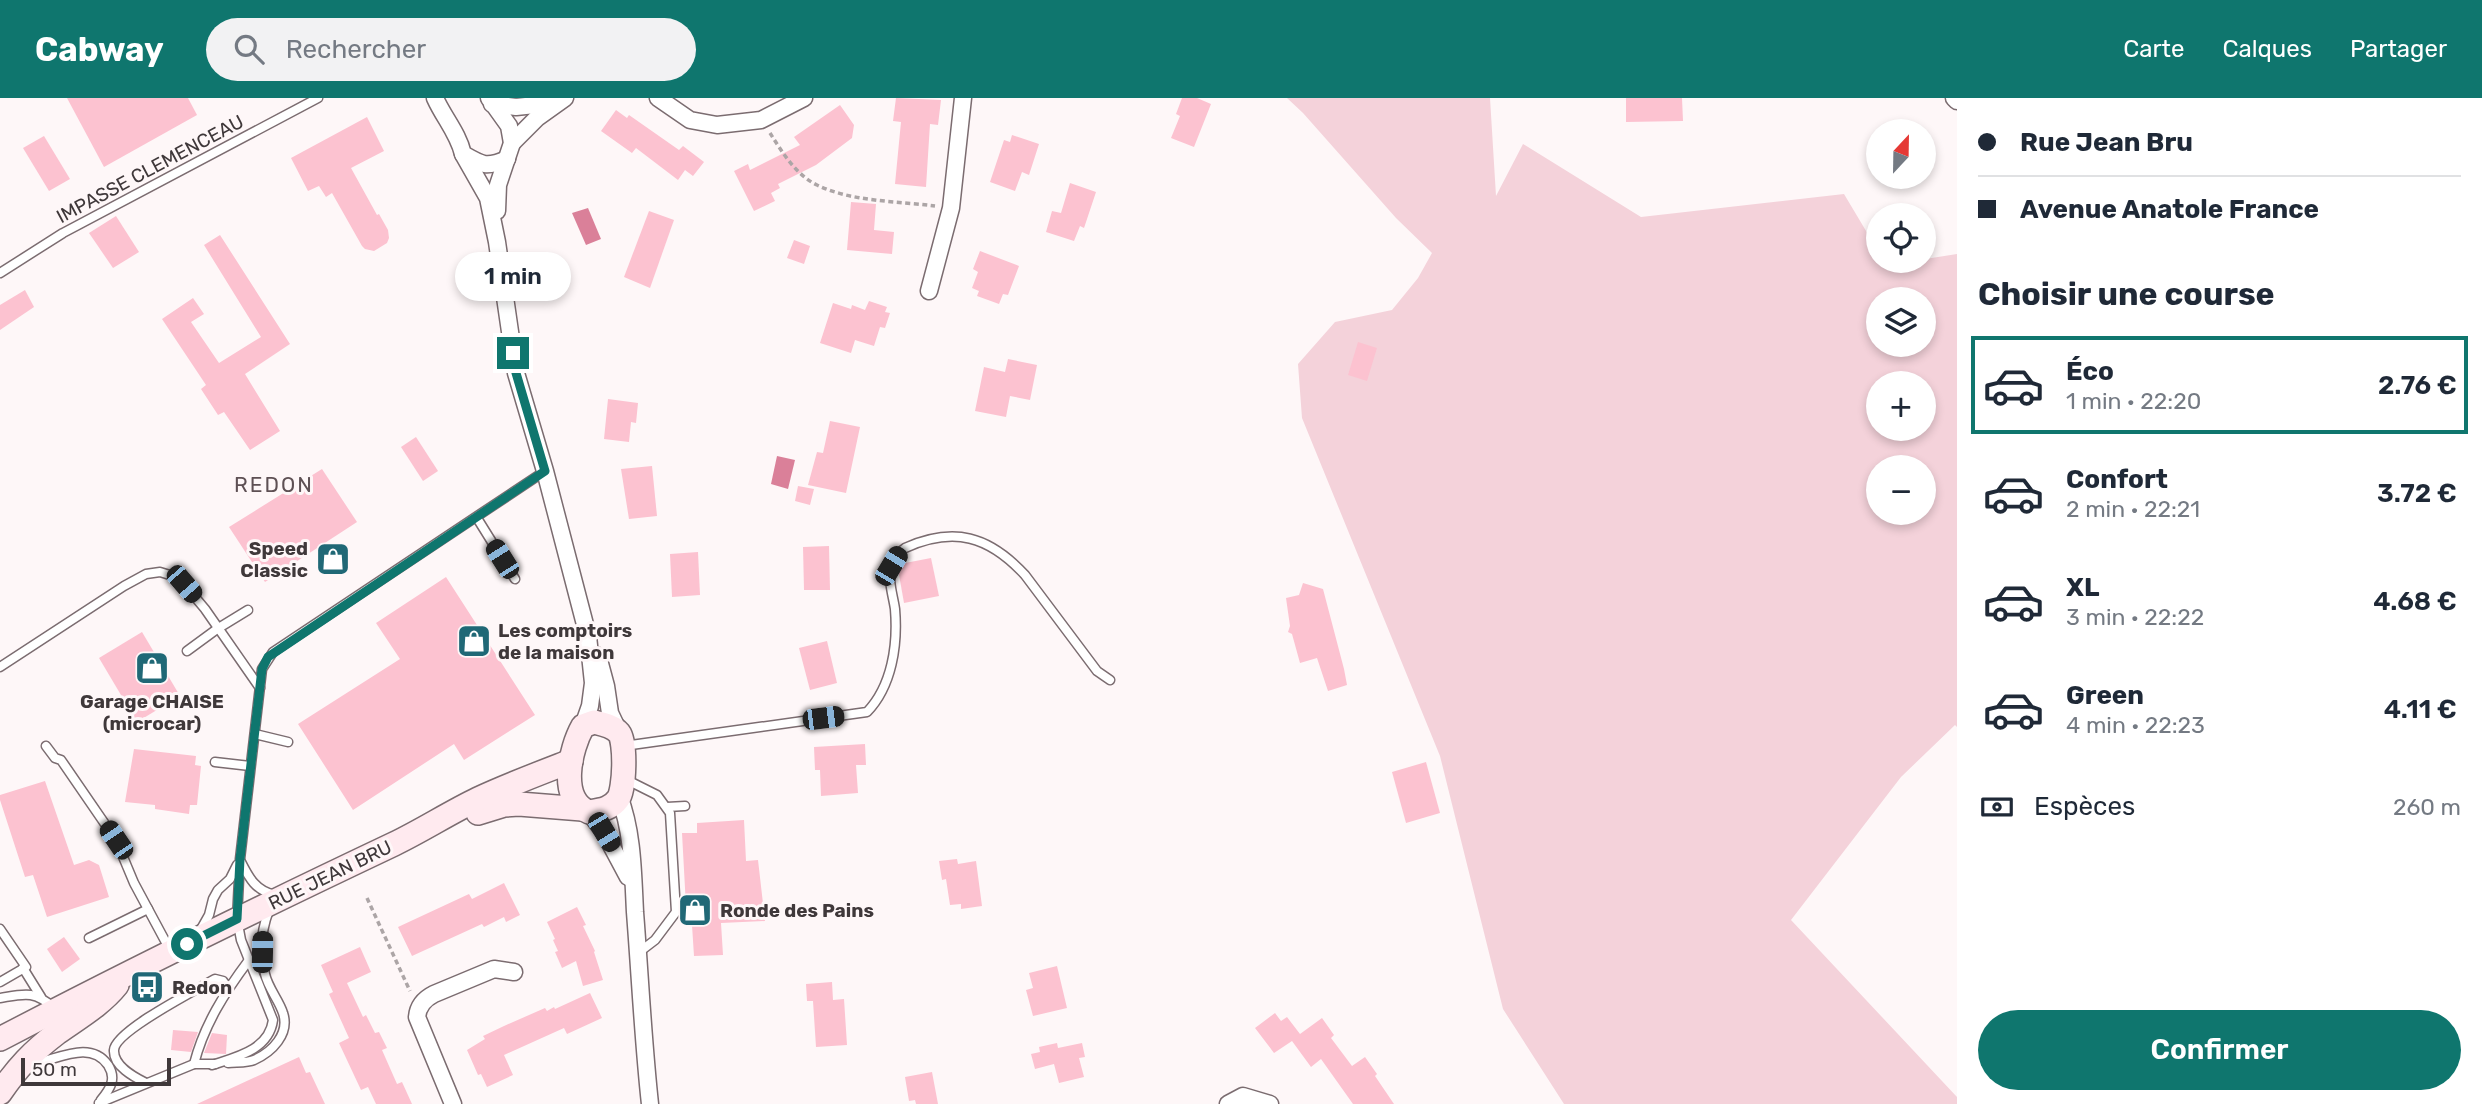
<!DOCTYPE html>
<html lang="fr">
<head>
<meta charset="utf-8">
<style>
  :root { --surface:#fff; --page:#f2f2f3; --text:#1f2937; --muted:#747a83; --line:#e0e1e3; --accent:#0f766e }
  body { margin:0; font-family:Rubik,sans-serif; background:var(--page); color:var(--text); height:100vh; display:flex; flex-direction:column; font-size:26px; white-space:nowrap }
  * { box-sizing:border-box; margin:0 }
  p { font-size:23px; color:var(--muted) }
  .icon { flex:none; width:38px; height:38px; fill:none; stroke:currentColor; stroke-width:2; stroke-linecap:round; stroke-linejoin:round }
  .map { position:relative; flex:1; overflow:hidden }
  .drawer { display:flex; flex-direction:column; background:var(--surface); width:525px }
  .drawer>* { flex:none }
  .hud { display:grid; align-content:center; height:154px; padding:0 21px; background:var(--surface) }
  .needle { width:46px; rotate:22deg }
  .buttons { position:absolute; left:1866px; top:21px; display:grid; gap:14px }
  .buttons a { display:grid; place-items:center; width:70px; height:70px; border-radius:50%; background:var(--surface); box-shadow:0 4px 10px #0003; font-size:35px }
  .scale { position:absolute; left:21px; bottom:18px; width:150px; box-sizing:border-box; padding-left:7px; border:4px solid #3f383a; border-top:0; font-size:19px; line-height:24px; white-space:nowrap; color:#3f383a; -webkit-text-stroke:5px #fef7f8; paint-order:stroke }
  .end { position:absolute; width:32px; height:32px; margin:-16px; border:9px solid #0f766e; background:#fff; box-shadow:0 0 0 4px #fff }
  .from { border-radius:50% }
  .bubble { position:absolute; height:49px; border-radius:24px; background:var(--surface); box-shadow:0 4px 10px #0003; font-size:23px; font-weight:600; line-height:49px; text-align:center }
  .car { position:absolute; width:21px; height:42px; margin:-21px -10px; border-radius:9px; box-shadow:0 0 5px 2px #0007; background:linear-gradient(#222 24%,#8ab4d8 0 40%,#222 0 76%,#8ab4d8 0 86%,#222 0) }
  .hud b { display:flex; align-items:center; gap:24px; height:66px; font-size:26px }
  .hud b+b { border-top:2px solid var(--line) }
  .hud i { width:18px; height:18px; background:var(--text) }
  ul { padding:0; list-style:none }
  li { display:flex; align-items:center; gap:21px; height:98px; margin:0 14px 10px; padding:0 7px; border:4px solid transparent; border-radius:0px }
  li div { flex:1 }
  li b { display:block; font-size:26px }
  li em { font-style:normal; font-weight:600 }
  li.selected { border-color:var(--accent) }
  li>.icon { width:63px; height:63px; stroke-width:1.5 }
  h2 { padding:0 21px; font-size:32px; line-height:84px }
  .pay { display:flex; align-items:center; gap:18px; height:77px; padding:0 21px; font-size:26px }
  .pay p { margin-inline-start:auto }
  .cta { display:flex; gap:14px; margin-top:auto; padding:14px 21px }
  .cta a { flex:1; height:80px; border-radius:42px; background:var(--accent); color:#fff; font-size:28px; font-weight:600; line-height:80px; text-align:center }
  header { display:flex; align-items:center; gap:42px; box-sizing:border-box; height:98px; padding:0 35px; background:var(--accent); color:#fff }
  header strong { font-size:33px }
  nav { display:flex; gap:38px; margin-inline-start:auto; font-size:24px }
  .search { width:490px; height:63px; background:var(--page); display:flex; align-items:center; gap:18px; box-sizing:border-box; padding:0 24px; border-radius:38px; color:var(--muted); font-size:26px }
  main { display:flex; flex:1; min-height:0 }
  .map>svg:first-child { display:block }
</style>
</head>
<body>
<header>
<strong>Cabway</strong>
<div class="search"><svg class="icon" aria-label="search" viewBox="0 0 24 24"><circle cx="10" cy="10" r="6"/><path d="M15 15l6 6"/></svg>Rechercher</div>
<nav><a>Carte</a><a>Calques</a><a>Partager</a></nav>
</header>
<main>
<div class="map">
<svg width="1957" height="1006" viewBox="0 0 1957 1006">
  <rect width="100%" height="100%" fill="#fef7f8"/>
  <path fill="#f4d2da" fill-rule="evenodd" d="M1287,0H1490L1496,98L1523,46L1641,119L1844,96L1878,153V163H1884L1887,167L1957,156V629L1955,627L1901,679L1791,822L1957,999V1006H1564L1503,911L1440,658L1302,320L1298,266L1335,224L1392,212L1418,180L1432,155L1396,120L1303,15ZM1878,201H1923V247H1878ZM1878,285H1923V331H1878ZM1878,369H1923V415H1878Z"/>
  <g fill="#da8099">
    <polygon points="588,110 601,141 586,147 572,115"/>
    <polygon points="777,358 795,362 788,391 771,386"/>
  </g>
  <g fill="#fcc2d0">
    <polygon points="67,0 188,0 197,17 104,69"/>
    <polygon points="896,0 941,2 938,27 930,26 926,89 895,86 901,24 893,23"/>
    <polygon points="1182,0 1197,0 1211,6 1194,49 1171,40 1180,18 1176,16"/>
    <polygon points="1626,0 1682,0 1683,23 1626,24"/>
    <polygon points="840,7 854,27 852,40 816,67 778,86 780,90 771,95 775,103 754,113 734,73 748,66 750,72 800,47 794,39"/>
    <polygon points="616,12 627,20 629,17 679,52 683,48 704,64 693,78 685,72 678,82 636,50 632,55 601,33"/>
    <polygon points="367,19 384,53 351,70 377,117 379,116 388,132 389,140 387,145 374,153 365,151 362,148 332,95 326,99 319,88 308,93 291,60"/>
    <polygon points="1012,37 1039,46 1029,77 1022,74 1015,93 990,84 1004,42 1010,44"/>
    <polygon points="44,38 70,81 49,93 23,50"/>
    <polygon points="1070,85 1096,94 1084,130 1080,128 1074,143 1046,134 1052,113 1061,115"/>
    <polygon points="851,104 876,106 874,132 894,134 892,156 847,152"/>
    <polygon points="649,113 674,122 650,190 624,179"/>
    <polygon points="116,118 139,154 113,170 89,135"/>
    <polygon points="220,137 290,246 245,276 280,333 250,352 224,314 218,317 201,291 206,287 162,221 193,200 204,216 191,224 219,265 261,239 204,147"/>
    <polygon points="794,142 810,148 804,166 787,160"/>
    <polygon points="980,153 1019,168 1008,197 1003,196 999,206 977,198 979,193 972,190 978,174 973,171"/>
    <polygon points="25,192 34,209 0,232 0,207"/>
    <polygon points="869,203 887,209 885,214 890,215 885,230 880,229 874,248 855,242 851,255 820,245 833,205 851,211 852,207 865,212"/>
    <polygon points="1358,244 1377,250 1367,283 1348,277"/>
    <polygon points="1008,261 1037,267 1030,302 1010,298 1006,319 975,313 984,269 1005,274"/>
    <polygon points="608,301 638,305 636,325 631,324 629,344 604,341"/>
    <polygon points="830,323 860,329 846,395 808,387 817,354 823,355"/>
    <polygon points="416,339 438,373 423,383 401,349"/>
    <polygon points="652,368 657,418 629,421 621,371"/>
    <polygon points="322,371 357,424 265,484 229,429"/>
    <polygon points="798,388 814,391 810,407 795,403"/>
    <polygon points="829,448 830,492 804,492 803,449"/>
    <polygon points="698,454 700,497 672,499 670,456"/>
    <polygon points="931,460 939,498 904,505 898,471 900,466"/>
    <polygon points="446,479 535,617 464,662 454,646 353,712 298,626 400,561 376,525"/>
    <polygon points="1303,485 1323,491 1344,571 1347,587 1328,593 1317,560 1300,565 1292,536 1288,534 1290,528 1286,500 1299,497"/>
    <polygon points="142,534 180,598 137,624 99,560"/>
    <polygon points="827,543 837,585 810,592 799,550"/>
    <polygon points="865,646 866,667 856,667 858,695 821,698 820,672 815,672 814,649"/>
    <polygon points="134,651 196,658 195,667 201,668 197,707 190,707 189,716 155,711 155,707 125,704"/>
    <polygon points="1426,664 1440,715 1406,725 1392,674"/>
    <polygon points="45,683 74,767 89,762 99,767 109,799 47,819 33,777 25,779 0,702 0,697"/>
    <polygon points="744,722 746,763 758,762 765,823 721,825 723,857 694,858 692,827 687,827 682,735 697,735 697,725"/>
    <polygon points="957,761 958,766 976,763 982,808 961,811 961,806 950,807 946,781 942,782 939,763"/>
    <polygon points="504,785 520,817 506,824 504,819 484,829 482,826 412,858 398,829 469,796 472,801"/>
    <polygon points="577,809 586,827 583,828 595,853 594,854 603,882 583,888 576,863 562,870 555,854 558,853 553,842 555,841 547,824"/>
    <polygon points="64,839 80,861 62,874 47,851"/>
    <polygon points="360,849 371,874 347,885 363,919 366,917 375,935 379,934 387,950 382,952 397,986 402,984 412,1006 376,1006 368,989 361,992 339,945 349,940 329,896 333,894 321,867"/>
    <polygon points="1057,868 1067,910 1033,918 1026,892 1033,890 1029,875"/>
    <polygon points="832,884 833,902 844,901 847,947 816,949 813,903 807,903 806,886"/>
    <polygon points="590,895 602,920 567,936 564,930 504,957 513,977 487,989 481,976 478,977 467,952 485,941 483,938 504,928 545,910 547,913 554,909 555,911"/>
    <polygon points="1275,915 1281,923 1287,919 1300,936 1322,920 1334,937 1331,940 1352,968 1365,959 1377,976 1375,978 1394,1006 1353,1006 1321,961 1311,969 1292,943 1274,955 1255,930"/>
    <polygon points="173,932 198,934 191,954 171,952"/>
    <polygon points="212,935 227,937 226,956 204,955"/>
    <polygon points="1057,945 1058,950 1082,945 1085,959 1079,960 1084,979 1059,985 1054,966 1035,971 1031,956 1040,954 1039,949"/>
    <polygon points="299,959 306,975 310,974 325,1006 197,1006"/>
    <polygon points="932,974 938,1006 916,1006 915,1002 909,1003 905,979"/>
  </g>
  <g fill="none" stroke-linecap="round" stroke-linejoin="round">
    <g stroke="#7b6c70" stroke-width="11">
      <g id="lane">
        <polyline points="0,175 63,135 318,0"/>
        <polyline points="477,420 515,481"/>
        <polyline points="187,553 217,531 248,512"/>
        <polyline points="0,569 124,488 146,476 160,474 173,478 184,486 205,511 260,590"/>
        <polyline points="255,636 288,644"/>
        <polyline points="46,648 55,660 61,662 116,742 134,785 170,852"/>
        <path d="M624,648L867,614C892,588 898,547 895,511C893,497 887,481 892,467C894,461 899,454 905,450C954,428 989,438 1025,477L1097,573L1110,582"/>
        <polyline points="215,664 250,668"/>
        <polyline points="625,681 657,697 670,715 676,814 655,842 638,855"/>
        <polyline points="667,709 685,708"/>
        <path d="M241,764C249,780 256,793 275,797"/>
        <polyline points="0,831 26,869 0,884"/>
        <polyline points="200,833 209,817 213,801 218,792 230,781 237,767"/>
        <polyline points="89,840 148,811"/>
        <polyline points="23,870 41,899"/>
        <path d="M0,900C24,896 34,892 54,910"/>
        <path d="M228,965C236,964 247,965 254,962C272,954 290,936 283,915C279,902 268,890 265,876C259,854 261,833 269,812"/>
        <path d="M32,966C57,962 90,941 108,967C117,981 110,991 101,1002"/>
        <path d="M194,966C204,927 225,894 249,862"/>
        <path d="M212,967C236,959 269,952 273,922L241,842L237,821L240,761L262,571L273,554L545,373"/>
        <path d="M146,985C134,979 113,968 114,952C115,933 196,892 215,881L223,883L228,890"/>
        <polyline points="99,1005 194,966 215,966"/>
      </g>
    </g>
    <g stroke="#7b6c70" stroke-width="19">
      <g id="street">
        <path d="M435,0C444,20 458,35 463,56C482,67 486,70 507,61"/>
        <polyline points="489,0 509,28 512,45 498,87 497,113"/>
        <polyline points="658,0 690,22 717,27 761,22 804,0"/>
        <polyline points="1954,0 1957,3"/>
        <polyline points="492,6 516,9 554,5"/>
        <polyline points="512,45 537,20 565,0"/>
        <polyline points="463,56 488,100 497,144 516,275 545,373 588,538 593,585 590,608 583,628"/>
        <polyline points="929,193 951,110 963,0"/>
        <polyline points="598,558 606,588 610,615 619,634"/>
        <path d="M619,698C633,734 633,776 635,814C640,878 643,942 650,1006"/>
        <polyline points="589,714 604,734 628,779"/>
        <path d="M453,1006L417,919C418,908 424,901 434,896L494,871L514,874"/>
        <polyline points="1228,1006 1243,998 1270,1006"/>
      </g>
    </g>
    <g stroke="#7b6c70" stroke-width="26">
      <g id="secondary">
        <path d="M594,624C602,626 613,628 619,635C626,644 625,691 618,701C611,711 601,712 589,714C558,702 570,651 583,628Z"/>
        <polyline points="478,715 504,707 519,706 582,711"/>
        <path d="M0,941C130,873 261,809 394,746C423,732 449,715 478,701C508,687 540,675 571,663"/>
        <path d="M0,995C18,969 32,954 57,935C78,920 101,907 117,887"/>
      </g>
    </g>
    <g stroke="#aca5a6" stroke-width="3.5" stroke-dasharray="5 3.5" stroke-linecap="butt">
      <path d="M770,35C782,54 796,77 817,87C852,104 897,103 935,108"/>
      <polyline points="367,800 410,893"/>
    </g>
    <use href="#lane" stroke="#fff" stroke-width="8"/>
    <use href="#street" stroke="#fff" stroke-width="16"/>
    <use href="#secondary" stroke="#ffeaef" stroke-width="23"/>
  </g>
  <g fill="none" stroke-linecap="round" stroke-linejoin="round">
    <polyline stroke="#0f766e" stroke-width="9" points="187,846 237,821 240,761 262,571 268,559 545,373 516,275 513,255"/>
  </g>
  <defs>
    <g id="shop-square" transform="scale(1.75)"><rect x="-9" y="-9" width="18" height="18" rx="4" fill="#206876" stroke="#fef7f8"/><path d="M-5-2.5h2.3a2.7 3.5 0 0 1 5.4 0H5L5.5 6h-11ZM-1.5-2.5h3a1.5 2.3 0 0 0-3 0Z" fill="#fff"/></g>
    <g id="bus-square" transform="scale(1.75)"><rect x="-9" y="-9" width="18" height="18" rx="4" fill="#206876" stroke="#fef7f8"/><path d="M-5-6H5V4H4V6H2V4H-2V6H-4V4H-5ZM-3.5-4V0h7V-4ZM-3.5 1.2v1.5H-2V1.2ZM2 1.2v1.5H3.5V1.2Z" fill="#fff"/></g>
  </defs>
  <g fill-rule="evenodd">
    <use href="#shop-square" x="333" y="461"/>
    <use href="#shop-square" x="474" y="543"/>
    <use href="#shop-square" x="152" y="570"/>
    <use href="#shop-square" x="695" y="812"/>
    <use href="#bus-square" x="147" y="889"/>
  </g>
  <g text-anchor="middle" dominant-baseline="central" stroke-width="6" stroke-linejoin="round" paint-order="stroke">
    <g font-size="19" fill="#3f383a" stroke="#fef7f8">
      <text transform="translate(150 71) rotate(-28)">IMPASSE CLEMENCEAU</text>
      <text transform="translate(330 777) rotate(-26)">RUE JEAN BRU</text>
    </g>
    <g font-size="19" font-weight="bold" fill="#3f383a" stroke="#fef7f8" text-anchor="start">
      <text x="308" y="450" text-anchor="end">Speed<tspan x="308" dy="22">Classic</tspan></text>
      <text x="498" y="532">Les comptoirs<tspan x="498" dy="22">de la maison</tspan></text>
      <text x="152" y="603" text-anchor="middle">Garage CHAISE<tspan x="152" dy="22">(microcar)</tspan></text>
      <text x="720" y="812">Ronde des Pains</text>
      <text x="172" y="889">Redon</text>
    </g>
    <g font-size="21" letter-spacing="2" fill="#5e5054" stroke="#fef7f8">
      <text x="274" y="386">REDON</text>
    </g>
  </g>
</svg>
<div class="buttons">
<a><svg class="needle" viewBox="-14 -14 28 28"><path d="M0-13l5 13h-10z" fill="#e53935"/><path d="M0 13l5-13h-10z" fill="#747a83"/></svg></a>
<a><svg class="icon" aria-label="locate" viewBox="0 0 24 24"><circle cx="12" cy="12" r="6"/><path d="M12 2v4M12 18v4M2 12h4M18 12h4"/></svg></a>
<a><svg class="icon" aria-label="layers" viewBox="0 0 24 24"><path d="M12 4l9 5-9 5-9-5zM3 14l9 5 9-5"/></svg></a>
<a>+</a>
<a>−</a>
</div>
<div class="scale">50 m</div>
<i class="end from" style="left:187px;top:846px"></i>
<i class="end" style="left:513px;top:255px"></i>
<div class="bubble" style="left:455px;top:154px;width:116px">1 min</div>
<i class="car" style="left:502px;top:461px;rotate:328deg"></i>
<i class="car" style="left:891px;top:468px;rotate:31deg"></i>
<i class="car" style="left:184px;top:486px;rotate:139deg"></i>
<i class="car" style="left:823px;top:620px;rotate:83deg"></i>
<i class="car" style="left:604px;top:734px;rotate:149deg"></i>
<i class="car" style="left:116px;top:742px;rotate:326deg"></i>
<i class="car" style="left:262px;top:854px;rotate:1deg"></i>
</div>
<section class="drawer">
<div class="hud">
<b><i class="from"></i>Rue Jean Bru</b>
<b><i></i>Avenue Anatole France</b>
</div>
<h2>Choisir une course</h2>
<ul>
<li class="selected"><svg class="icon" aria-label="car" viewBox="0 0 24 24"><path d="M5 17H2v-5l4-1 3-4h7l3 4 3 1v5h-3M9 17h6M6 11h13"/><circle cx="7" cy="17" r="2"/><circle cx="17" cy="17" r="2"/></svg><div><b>Éco</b><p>1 min · 22:20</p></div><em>2.76 €</em></li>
<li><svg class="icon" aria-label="car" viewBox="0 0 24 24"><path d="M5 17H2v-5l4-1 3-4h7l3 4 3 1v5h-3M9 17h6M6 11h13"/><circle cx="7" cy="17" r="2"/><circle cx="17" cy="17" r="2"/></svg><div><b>Confort</b><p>2 min · 22:21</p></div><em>3.72 €</em></li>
<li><svg class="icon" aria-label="car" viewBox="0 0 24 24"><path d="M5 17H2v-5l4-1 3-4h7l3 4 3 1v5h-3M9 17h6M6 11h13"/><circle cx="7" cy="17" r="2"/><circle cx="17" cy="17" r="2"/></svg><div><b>XL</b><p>3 min · 22:22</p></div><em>4.68 €</em></li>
<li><svg class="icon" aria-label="car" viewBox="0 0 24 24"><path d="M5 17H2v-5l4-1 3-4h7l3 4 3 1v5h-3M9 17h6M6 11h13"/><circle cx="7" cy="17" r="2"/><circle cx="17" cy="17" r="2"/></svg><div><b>Green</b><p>4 min · 22:23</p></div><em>4.11 €</em></li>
</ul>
<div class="pay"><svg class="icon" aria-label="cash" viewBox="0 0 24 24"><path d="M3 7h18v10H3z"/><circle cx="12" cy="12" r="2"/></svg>Espèces<p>260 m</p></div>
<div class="cta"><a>Confirmer</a></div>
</section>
</main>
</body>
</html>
